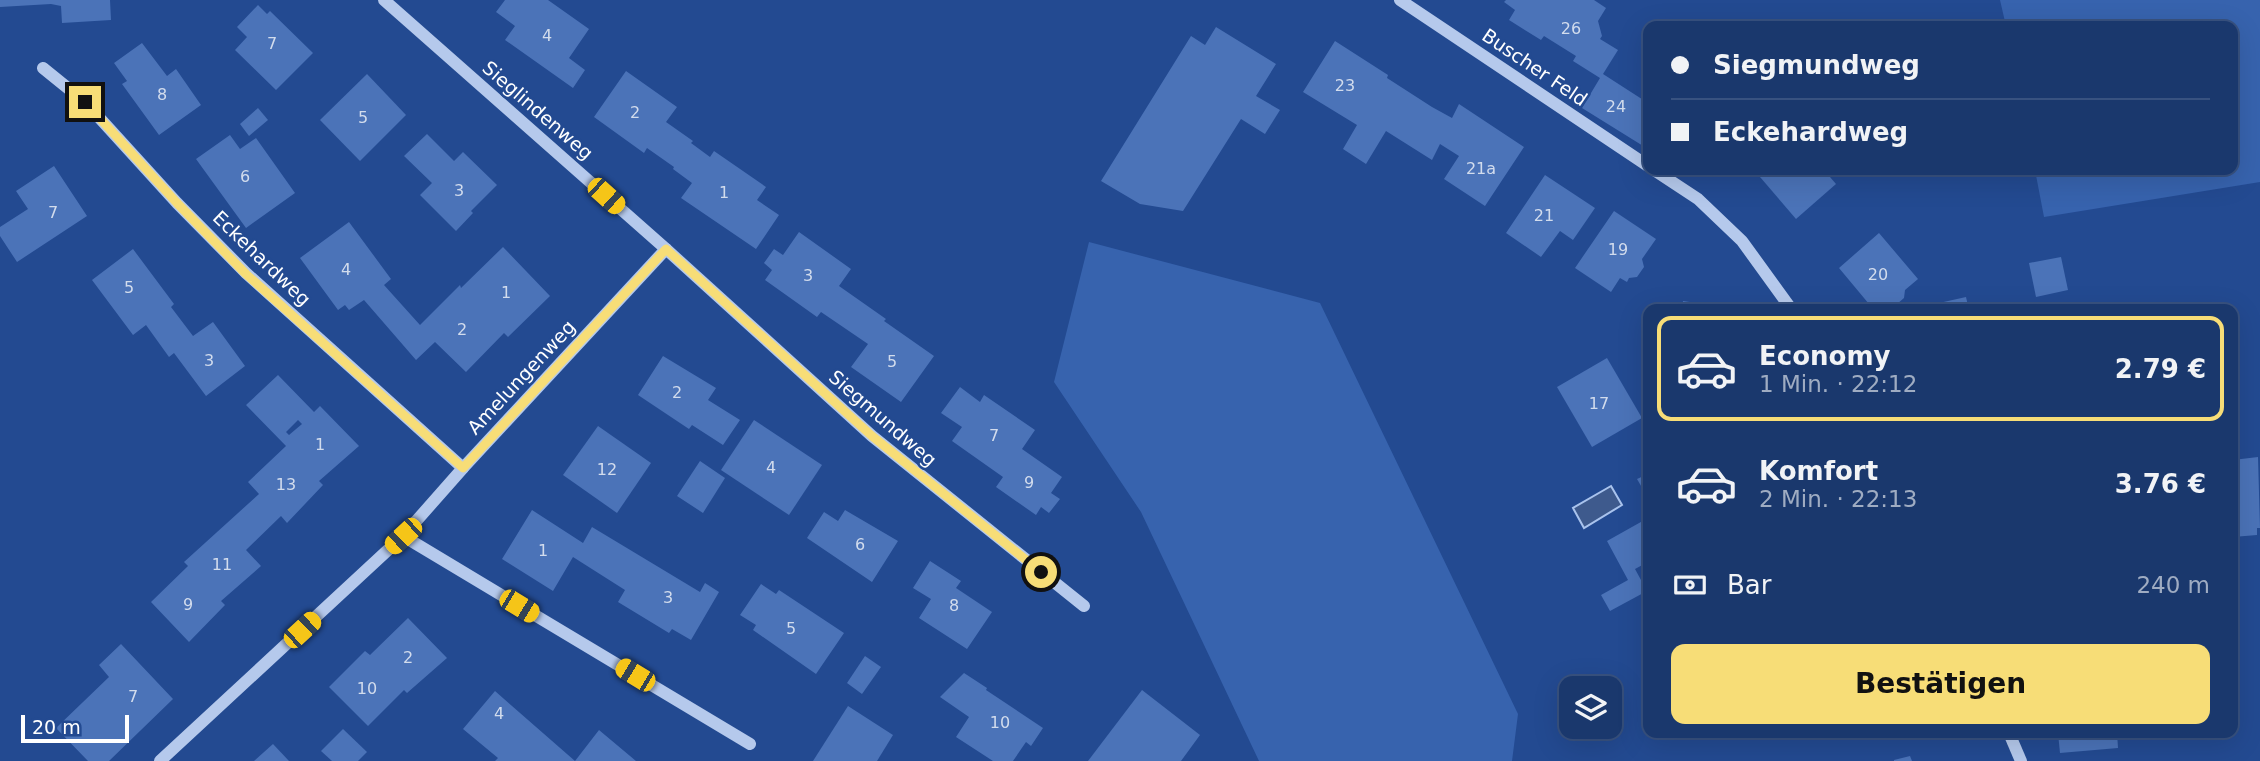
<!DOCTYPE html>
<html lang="de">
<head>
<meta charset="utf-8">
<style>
  :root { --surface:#1a386d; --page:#274375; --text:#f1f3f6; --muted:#9facc2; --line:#385280; --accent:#f7dd77 }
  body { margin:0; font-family:"DejaVu Sans",sans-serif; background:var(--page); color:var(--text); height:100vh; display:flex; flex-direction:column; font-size:26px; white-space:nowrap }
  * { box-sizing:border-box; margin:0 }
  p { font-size:23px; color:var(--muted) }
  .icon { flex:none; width:38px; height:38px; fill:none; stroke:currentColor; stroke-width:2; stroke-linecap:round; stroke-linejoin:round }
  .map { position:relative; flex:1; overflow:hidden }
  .sheet { position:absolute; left:1643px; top:304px; width:595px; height:434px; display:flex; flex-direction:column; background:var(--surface); border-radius:14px; box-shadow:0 7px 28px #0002,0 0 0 2px var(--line) }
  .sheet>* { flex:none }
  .hud { position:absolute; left:1643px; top:21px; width:595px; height:154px; border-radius:14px; box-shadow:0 7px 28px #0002,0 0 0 2px var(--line); display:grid; align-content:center; height:154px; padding:0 28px; background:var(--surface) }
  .fabs { position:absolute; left:1559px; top:676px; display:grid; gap:14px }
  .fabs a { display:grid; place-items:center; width:63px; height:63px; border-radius:14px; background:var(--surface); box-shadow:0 7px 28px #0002,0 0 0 2px var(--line); font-size:35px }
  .scale { position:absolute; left:21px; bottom:18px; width:108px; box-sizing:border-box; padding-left:7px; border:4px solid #fff; border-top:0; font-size:19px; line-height:24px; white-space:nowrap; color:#fff; -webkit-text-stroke:5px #234a91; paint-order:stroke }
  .end { position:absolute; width:32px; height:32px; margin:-16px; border:9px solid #f7dd77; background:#111; box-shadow:0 0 0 4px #111 }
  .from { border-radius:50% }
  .car { position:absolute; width:21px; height:42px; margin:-21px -10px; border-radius:9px; box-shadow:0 0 5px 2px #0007; background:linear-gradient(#f5c518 24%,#345 0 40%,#f5c518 0 76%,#345 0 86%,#f5c518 0) }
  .hud b { display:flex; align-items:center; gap:24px; height:66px; font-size:26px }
  .hud b+b { border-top:2px solid var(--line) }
  .hud i { width:18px; height:18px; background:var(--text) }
  ul { padding:12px 0 0; list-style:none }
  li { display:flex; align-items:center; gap:21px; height:105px; margin:0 14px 10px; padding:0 14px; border:4px solid transparent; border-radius:14px }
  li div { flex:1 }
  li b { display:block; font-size:26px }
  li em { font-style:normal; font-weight:700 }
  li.on { border-color:var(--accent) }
  li>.icon { width:63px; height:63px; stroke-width:1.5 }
  .pay { display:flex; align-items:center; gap:18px; height:77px; padding:0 28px; font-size:26px }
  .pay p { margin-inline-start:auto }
  .cta { display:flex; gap:14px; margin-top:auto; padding:14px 28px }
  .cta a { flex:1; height:80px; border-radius:14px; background:var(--accent); color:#111; font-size:28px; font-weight:700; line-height:80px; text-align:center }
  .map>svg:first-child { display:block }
</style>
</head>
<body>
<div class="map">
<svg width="2260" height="761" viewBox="0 0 2260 761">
  <rect width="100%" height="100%" fill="#234a91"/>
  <g fill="#3763ae">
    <polygon points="2000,0 2260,0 2260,182 2044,217 2035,170 2233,170 2233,26 2006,26"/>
    <polygon points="1089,242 1320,303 1518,714 1512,761 1259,761 1141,512 1054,382"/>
  </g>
  <polygon fill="#3e5a8d" stroke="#a9c3ed" stroke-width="2" points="1611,486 1622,505 1584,528 1573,508"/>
  <g fill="#4b73b8" fill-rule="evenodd">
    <polygon points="0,0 110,0 111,20 62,23 61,6 51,4 0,7"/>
    <polygon points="505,0 548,0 589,29 569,58 585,70 573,88 505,40 515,26 496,12"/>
    <polygon points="1506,0 1594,0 1606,8 1598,21 1602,36 1600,39 1618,50 1603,74 1648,103 1648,116 1646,120 1648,121 1648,149 1582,108 1600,78 1573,61 1576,56 1544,36 1541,40 1509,20 1515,10 1504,2"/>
    <polygon points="258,5 267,14 270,11 313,53 276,90 235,50 247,37 237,27"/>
    <polygon points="1216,27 1276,64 1256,96 1280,110 1265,134 1241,119 1183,211 1140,204 1101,181 1191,36 1205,45"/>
    <polygon points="1335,41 1388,75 1387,78 1432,107 1452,118 1459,104 1524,147 1485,206 1444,179 1459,156 1440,144 1432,160 1386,131 1366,164 1343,149 1357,125 1303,92"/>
    <polygon points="142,43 167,76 176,69 201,105 159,135 122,84 127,81 114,63"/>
    <polygon points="626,71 677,107 666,122 693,141 691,143 710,157 714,151 766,187 757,200 779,215 756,249 681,198 692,183 673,169 674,167 647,148 644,153 594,117"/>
    <polygon points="367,74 406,115 360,161 320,120"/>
    <polygon points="258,108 268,120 249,136 240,124"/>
    <polygon points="427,134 454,161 463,152 497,185 471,211 473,213 456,231 420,195 432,183 404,156"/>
    <polygon points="230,135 240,149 256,138 295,193 246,228 196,159"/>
    <polygon points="54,166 87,216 17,262 0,236 0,227 28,209 16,191"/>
    <polygon points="1754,170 1824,170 1836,184 1796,219"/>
    <polygon points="1545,175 1595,208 1573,240 1560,231 1541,257 1506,233"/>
    <polygon points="1614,211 1656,239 1642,259 1644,267 1637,277 1629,278 1627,282 1620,278 1611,292 1575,268"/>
    <polygon points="349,222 391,279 384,285 420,325 460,285 461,288 503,247 550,296 508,337 504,333 466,372 435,342 416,360 364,300 349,310 345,305 338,310 300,258"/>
    <polygon points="799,232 851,269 839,286 886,319 884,321 934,356 901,402 851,367 868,344 821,312 817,317 765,280 772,270 764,263 774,249 783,255"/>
    <polygon points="1879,233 1918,279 1905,290 1904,298 1890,310 1874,310 1839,268"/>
    <polygon points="133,249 174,304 171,307 193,336 213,322 245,366 206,396 174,353 169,357 146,325 133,335 92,280"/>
    <polygon points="2061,257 2068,290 2036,297 2029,263"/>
    <polygon points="1966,297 1969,310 1913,310 1912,309"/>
    <polygon points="1683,301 1716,306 1716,310 1682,310"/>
    <polygon points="663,356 716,388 708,400 740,420 723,445 692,425 689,429 638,395"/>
    <polygon points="1607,358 1642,418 1592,447 1557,387"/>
    <path d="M278,375L314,412L320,406L359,446L319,481L323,485L287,523L281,516L246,550L261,566L221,601L225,605L189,642L151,602L188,566L184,562L259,494L248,482L286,446L246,405ZM298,420L302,424L289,435L286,432Z"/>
    <polygon points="960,387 980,402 984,395 1035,430 1022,449 1062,477 1051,493 1060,499 1049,513 1041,507 1036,515 996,487 1003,477 952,441 962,427 941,413"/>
    <polygon points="754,420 822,465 789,515 721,470"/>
    <polygon points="598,426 651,463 617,513 563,475"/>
    <polygon points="2258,457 2260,528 2257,528 2257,535 2233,537 2233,460"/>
    <polygon points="700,461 725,478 703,513 677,496"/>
    <polygon points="1648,474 1648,498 1637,479"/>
    <polygon points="532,510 583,543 592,527 700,592 705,583 719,592 691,640 672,629 669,633 618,602 625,590 573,557 553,591 502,559"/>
    <polygon points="845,510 898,541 872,582 807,538 824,512 838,521"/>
    <polygon points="1648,518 1648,562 1635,569 1647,591 1610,611 1601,595 1628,580 1607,541"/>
    <polygon points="930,561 961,581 956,588 992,612 967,649 919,618 931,599 913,588"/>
    <polygon points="761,584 776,594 779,590 844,633 816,674 753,630 756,625 740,615"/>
    <polygon points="408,618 447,658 407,693 404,690 368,726 329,687 365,651 370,655"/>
    <polygon points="121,644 173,699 109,761 88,761 56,728 109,677 99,665"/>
    <polygon points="865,656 881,667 862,694 847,683"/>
    <polygon points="964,673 987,688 986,690 1043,728 1031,746 1026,742 1013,761 993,761 956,737 969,717 940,697"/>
    <polygon points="1142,690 1200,735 1181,761 1088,761"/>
    <polygon points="495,691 575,761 599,730 636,761 495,761 498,758 463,729"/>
    <polygon points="848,706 893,735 877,761 813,761"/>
    <polygon points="343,729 367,752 358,761 332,761 321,751"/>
    <polygon points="2058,733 2117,733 2118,748 2060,753"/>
    <polygon points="273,744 289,761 254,761"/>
    <polygon points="1910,756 1912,761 1894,761 1894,760"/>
  </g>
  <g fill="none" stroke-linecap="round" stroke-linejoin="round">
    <g stroke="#b5c9ec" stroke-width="12">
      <polyline points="384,0 666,249 872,436 1084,606"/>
      <polyline points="1400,0 1648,166"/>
      <polyline points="43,68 85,102 177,203 246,273 463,468"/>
      <polyline points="1654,170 1698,199 1742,241 1792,310"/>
      <polyline points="403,536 750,744"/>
      <polyline points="2009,733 2021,761"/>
      <polyline points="160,761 403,536 463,468 666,249"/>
    </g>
  </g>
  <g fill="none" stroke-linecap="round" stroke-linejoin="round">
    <polyline stroke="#f7dd77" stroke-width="9" points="85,102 177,203 246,274 463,468 666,249 872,436 1041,572"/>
  </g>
  <g text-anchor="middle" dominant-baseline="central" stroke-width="5" stroke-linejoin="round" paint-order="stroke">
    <g font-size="16" fill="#d2dced">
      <text x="1571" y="28">26</text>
      <text x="547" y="35">4</text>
      <text x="272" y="43">7</text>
      <text x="1345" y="85">23</text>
      <text x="162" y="94">8</text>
      <text x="1616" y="106">24</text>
      <text x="635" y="112">2</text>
      <text x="363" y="117">5</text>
      <text x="1481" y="168">21a</text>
      <text x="245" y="176">6</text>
      <text x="459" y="190">3</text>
      <text x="724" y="192">1</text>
      <text x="53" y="212">7</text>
      <text x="1544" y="215">21</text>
      <text x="1618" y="249">19</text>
      <text x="346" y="269">4</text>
      <text x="1878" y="274">20</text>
      <text x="808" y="275">3</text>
      <text x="129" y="287">5</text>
      <text x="506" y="292">1</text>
      <text x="462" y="329">2</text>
      <text x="209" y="360">3</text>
      <text x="892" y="361">5</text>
      <text x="677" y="392">2</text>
      <text x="1599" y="403">17</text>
      <text x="994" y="435">7</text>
      <text x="320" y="444">1</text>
      <text x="771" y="467">4</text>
      <text x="607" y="469">12</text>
      <text x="1029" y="482">9</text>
      <text x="286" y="484">13</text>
      <text x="860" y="544">6</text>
      <text x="543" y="550">1</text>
      <text x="222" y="564">11</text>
      <text x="668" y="597">3</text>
      <text x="188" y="604">9</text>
      <text x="954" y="605">8</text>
      <text x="791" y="628">5</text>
      <text x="408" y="657">2</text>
      <text x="367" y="688">10</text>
      <text x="133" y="696">7</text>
      <text x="499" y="713">4</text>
      <text x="1000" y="722">10</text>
    </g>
    <g font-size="19" fill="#fff" stroke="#234a91">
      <text transform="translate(1535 67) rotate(34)">Buscher Feld</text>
      <text transform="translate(538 110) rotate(41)">Sieglindenweg</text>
      <text transform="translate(262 258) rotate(44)">Eckehardweg</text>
      <text transform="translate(521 377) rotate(-47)">Amelungenweg</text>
      <text transform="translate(883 418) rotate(41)">Siegmundweg</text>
    </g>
  </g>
</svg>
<div class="fabs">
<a><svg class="icon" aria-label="layers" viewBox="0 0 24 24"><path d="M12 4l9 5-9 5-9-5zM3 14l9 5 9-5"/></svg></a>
</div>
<div class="scale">20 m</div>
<i class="end from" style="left:1041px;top:572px"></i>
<i class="end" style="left:85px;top:102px"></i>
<i class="car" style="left:606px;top:196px;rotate:132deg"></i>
<i class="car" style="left:403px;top:536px;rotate:227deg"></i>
<i class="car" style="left:519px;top:606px;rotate:121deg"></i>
<i class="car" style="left:302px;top:630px;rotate:47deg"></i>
<i class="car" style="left:635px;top:675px;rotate:301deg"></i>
<div class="hud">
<b><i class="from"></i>Siegmundweg</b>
<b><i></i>Eckehardweg</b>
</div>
<section class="sheet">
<ul>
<li class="on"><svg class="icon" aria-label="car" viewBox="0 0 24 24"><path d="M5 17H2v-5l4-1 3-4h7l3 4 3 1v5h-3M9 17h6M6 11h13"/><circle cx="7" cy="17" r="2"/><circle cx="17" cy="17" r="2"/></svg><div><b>Economy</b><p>1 Min. · 22:12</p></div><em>2.79 €</em></li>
<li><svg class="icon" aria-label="car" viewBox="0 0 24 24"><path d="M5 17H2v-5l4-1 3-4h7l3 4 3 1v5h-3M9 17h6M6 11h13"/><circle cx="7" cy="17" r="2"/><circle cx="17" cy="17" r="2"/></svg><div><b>Komfort</b><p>2 Min. · 22:13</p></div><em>3.76 €</em></li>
</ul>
<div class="pay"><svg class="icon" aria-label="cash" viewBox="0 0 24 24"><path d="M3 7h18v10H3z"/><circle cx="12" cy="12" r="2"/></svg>Bar<p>240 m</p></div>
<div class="cta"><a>Bestätigen</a></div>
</section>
</div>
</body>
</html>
